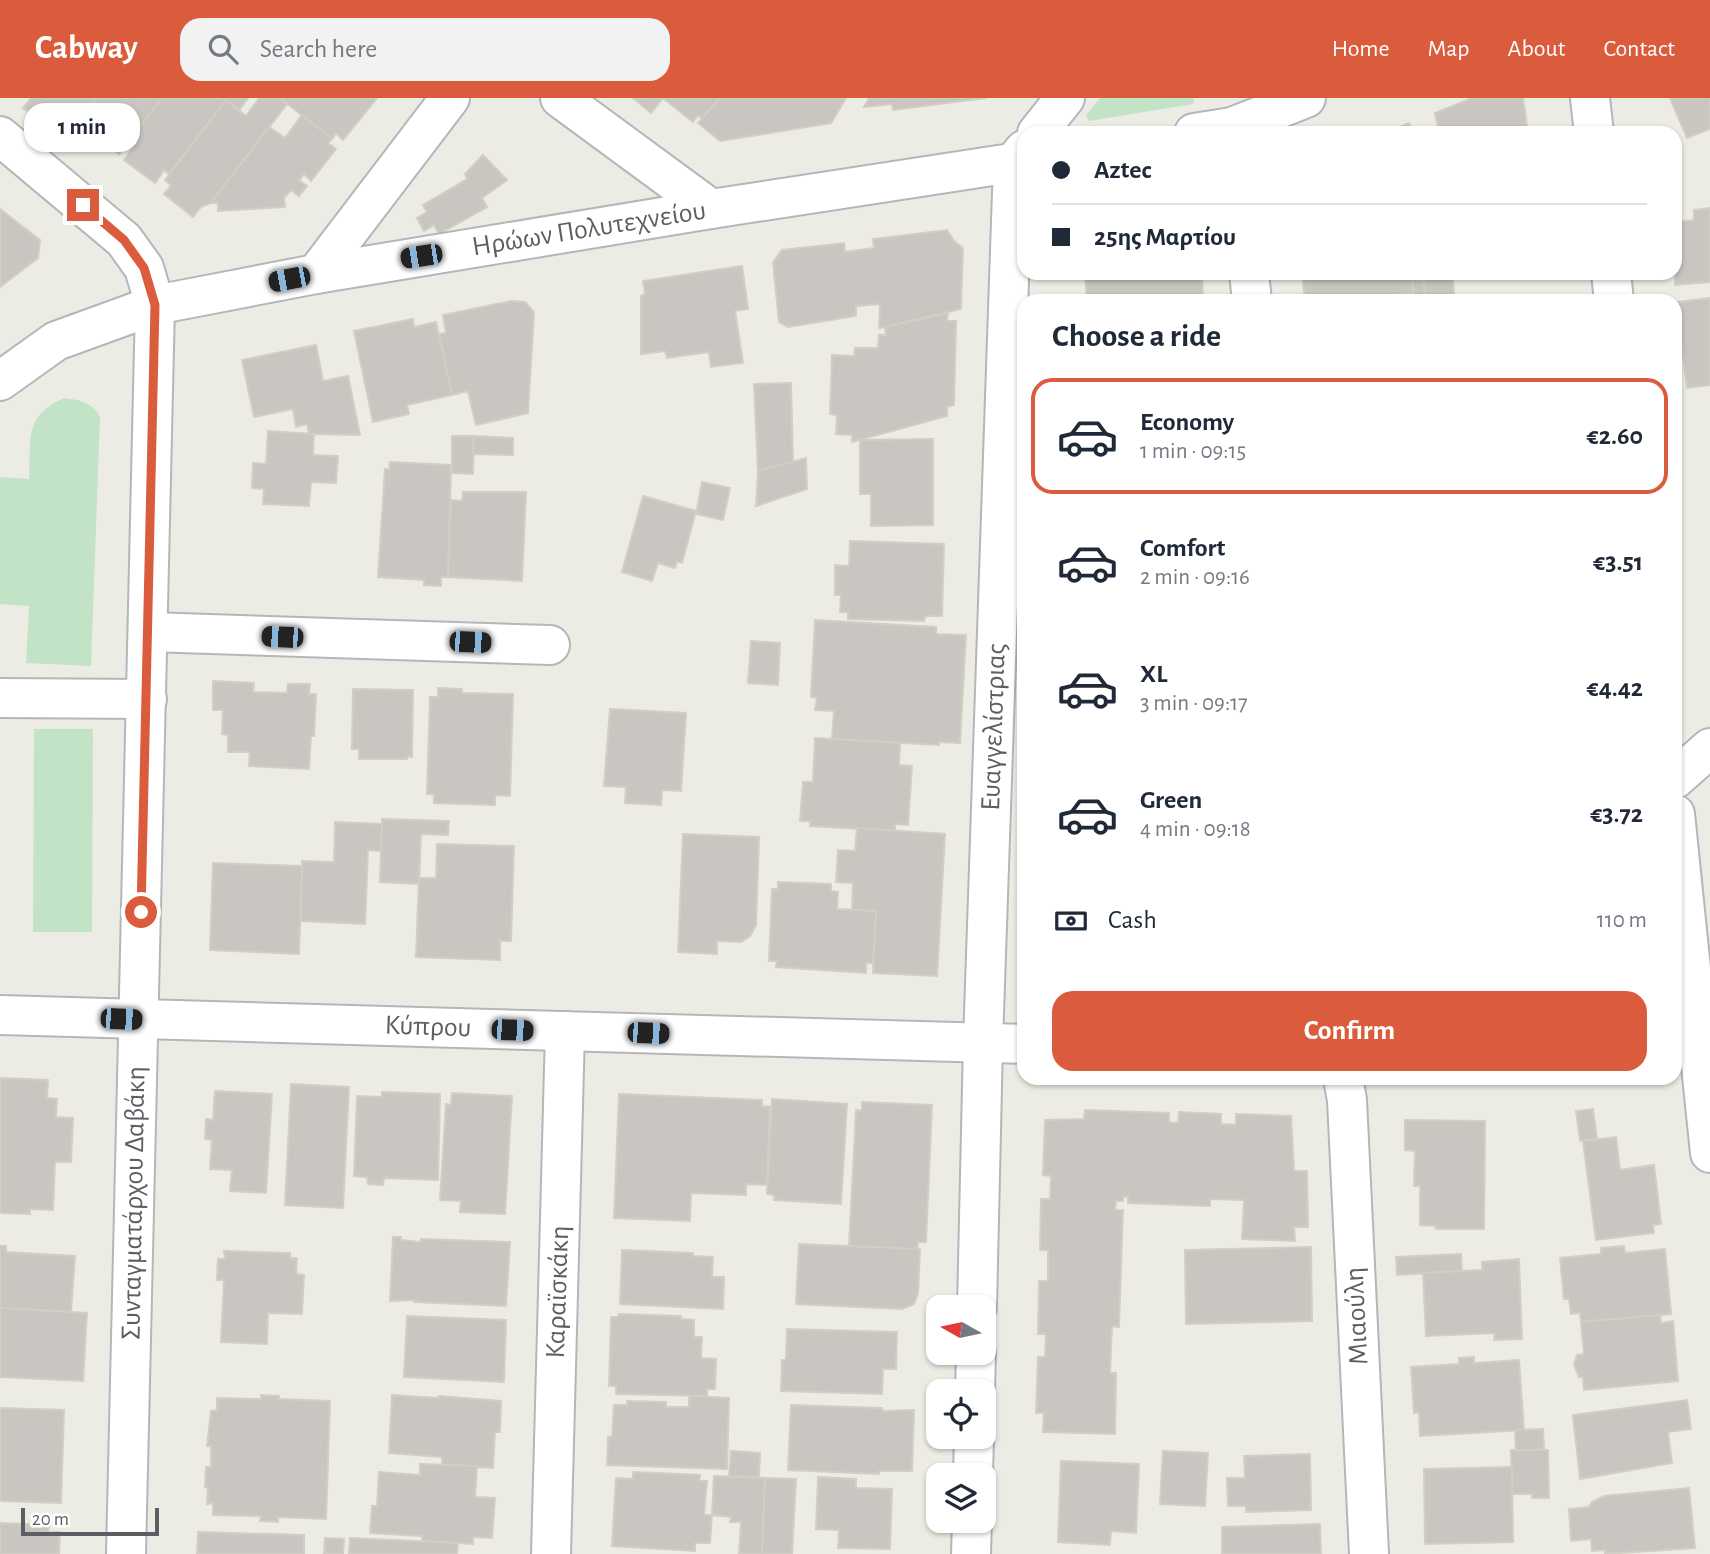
<!DOCTYPE html>
<html lang="en">
<head>
<meta charset="utf-8">
<style>
  :root { --surface:#fff; --page:#f2f2f3; --text:#1f2937; --muted:#747a83; --line:#e0e1e3; --accent:#db5c3d }
  body { margin:0; font-family:"Alegreya Sans",sans-serif; background:var(--page); color:var(--text); height:100vh; display:flex; flex-direction:column; font-size:26px; white-space:nowrap }
  * { box-sizing:border-box; margin:0 }
  p { font-size:23px; color:var(--muted) }
  .icon { flex:none; width:38px; height:38px; fill:none; stroke:currentColor; stroke-width:2; stroke-linecap:round; stroke-linejoin:round }
  .map { position:relative; flex:1; overflow:hidden }
  .sheet { position:absolute; left:1017px; top:196px; width:665px; height:791px; display:flex; flex-direction:column; background:var(--surface); border-radius:21px; box-shadow:0 2px 5px #0004 }
  .sheet>* { flex:none }
  .guide { position:absolute; left:1017px; top:28px; width:665px; height:154px; border-radius:21px; box-shadow:0 2px 5px #0004; display:grid; align-content:center; height:154px; padding:0 35px; background:var(--surface) }
  .needle { width:46px; rotate:279deg }
  .fabs { position:absolute; left:926px; top:1197px; display:grid; gap:14px }
  .fabs a { display:grid; place-items:center; width:70px; height:70px; border-radius:14px; background:var(--surface); box-shadow:0 2px 5px #0004; font-size:35px }
  .scale { position:absolute; left:21px; bottom:18px; width:138px; box-sizing:border-box; padding-left:7px; border:4px solid #5c5e63; border-top:0; font-size:19px; line-height:24px; white-space:nowrap; color:#5c5e63; -webkit-text-stroke:5px #fff; paint-order:stroke }
  .end { position:absolute; width:32px; height:32px; margin:-16px; border:9px solid #db5c3d; background:#fff; box-shadow:0 0 0 4px #fff }
  .from { border-radius:50% }
  .bubble { position:absolute; height:49px; border-radius:21px; background:var(--surface); box-shadow:0 2px 5px #0004; font-size:23px; font-weight:700; line-height:49px; text-align:center }
  .car { position:absolute; width:21px; height:42px; margin:-21px -10px; border-radius:9px; box-shadow:0 0 5px 2px #0007; background:linear-gradient(#222 24%,#8ab4d8 0 40%,#222 0 76%,#8ab4d8 0 86%,#222 0) }
  .guide b { display:flex; align-items:center; gap:24px; height:66px; font-size:26px }
  .guide b+b { border-top:2px solid var(--line) }
  .guide i { width:18px; height:18px; background:var(--text) }
  ul { padding:0; list-style:none }
  li { display:flex; align-items:center; gap:21px; height:116px; margin:0 14px 10px; padding:0 21px; border:4px solid transparent; border-radius:21px }
  li div { flex:1 }
  li b { display:block; font-size:26px }
  li em { font-style:normal; font-weight:700 }
  li.selected { border-color:var(--accent) }
  li>.icon { width:63px; height:63px; stroke-width:1.5 }
  h2 { padding:0 35px; font-size:32px; line-height:84px }
  .pay { display:flex; align-items:center; gap:18px; height:77px; padding:0 35px; font-size:26px }
  .pay p { margin-inline-start:auto }
  .button { display:flex; gap:14px; margin-top:auto; padding:14px 35px }
  .button a { flex:1; height:80px; border-radius:21px; background:var(--accent); color:#fff; font-size:28px; font-weight:700; line-height:80px; text-align:center }
  header { display:flex; align-items:center; gap:42px; box-sizing:border-box; height:98px; padding:0 35px; background:var(--accent); color:#fff }
  header strong { font-size:33px }
  nav { display:flex; gap:38px; margin-inline-start:auto; font-size:24px }
  .search { width:490px; height:63px; background:var(--page); display:flex; align-items:center; gap:18px; box-sizing:border-box; padding:0 24px; border-radius:21px; color:var(--muted); font-size:26px }
  .map>svg:first-child { display:block }
</style>
</head>
<body>
<header>
<strong>Cabway</strong>
<div class="search"><svg class="icon" aria-label="search" viewBox="0 0 24 24"><circle cx="10" cy="10" r="6"/><path d="M15 15l6 6"/></svg>Search here</div>
<nav><a>Home</a><a>Map</a><a>About</a><a>Contact</a></nav>
</header>
<div class="map">
<svg width="1710" height="1456" viewBox="0 0 1710 1456">
  <rect width="100%" height="100%" fill="#edece4"/>
  <g fill="#c3e3c7">
    <polygon points="1100,0 1194,0 1193,6 1089,23 1086,17"/>
    <path d="M64,300C81,302 91,304 100,318L91,568L26,565L29,508L0,506V379L29,381C32,342 22,319 64,300Z"/>
    <polygon points="34,631 93,631 92,834 33,834"/>
  </g>
  <g fill="#c9c6c1" stroke="#d1cfc3" stroke-width="2">
    <polygon points="31,0 97,0 65,42 23,10"/>
    <polygon points="97,0 162,0 119,56 87,32 94,24 85,16"/>
    <polygon points="162,0 228,0 169,76 164,72 155,85 124,62 134,48 128,44"/>
    <polygon points="228,0 248,0 239,12 226,2"/>
    <polygon points="259,0 280,0 287,6 211,105 201,109 193,119 164,96 171,87 165,82 226,2 246,18"/>
    <polygon points="280,0 377,0 343,42 336,35 332,41"/>
    <polygon points="633,0 663,0 651,15"/>
    <polygon points="663,0 720,0 703,21 698,17 693,24"/>
    <polygon points="720,0 846,0 831,25 720,43 698,25"/>
    <polygon points="869,0 986,0 893,12 892,6 864,9"/>
    <polygon points="1472,0 1523,0 1528,35 1439,35 1435,15"/>
    <polygon points="1670,0 1710,0 1710,31 1687,40"/>
    <polygon points="302,17 332,41 328,45 336,51 311,83 304,76 299,82 307,88 299,98 291,92 284,100 285,109 218,113 218,105 211,105 269,29 285,40"/>
    <polygon points="1409,25 1412,32 1419,30 1419,35 1386,35"/>
    <polygon points="483,57 507,82 482,100 487,109 439,136 434,127 424,133 417,120 427,114 423,107 467,81 465,76"/>
    <polygon points="1710,110 1710,184 1675,187 1675,124 1694,122 1694,112"/>
    <polygon points="0,111 40,142 38,160 0,189"/>
    <polygon points="947,132 954,143 963,150 961,211 885,229 879,230 880,206 856,208 856,218 788,229 779,224 773,164 782,152 844,145 845,154 874,150 873,141"/>
    <polygon points="742,168 748,211 735,213 743,265 711,269 709,254 667,260 665,253 641,256 641,198 645,196 643,183"/>
    <polygon points="1085,175 1202,175 1203,203 1087,203"/>
    <polygon points="1302,175 1411,175 1414,195 1344,203 1305,203"/>
    <polygon points="1411,175 1422,175 1426,203 1405,203 1404,196 1414,195"/>
    <polygon points="1422,175 1452,175 1455,203 1426,203"/>
    <polygon points="1710,200 1710,287 1687,290 1677,204"/>
    <polygon points="511,203 525,204 534,214 528,315 476,327 468,293 452,297 439,236 446,235 443,217"/>
    <polygon points="948,215 947,223 956,223 954,307 947,309 947,318 852,344 852,337 836,336 837,317 830,316 832,257 854,258 855,250 878,250 879,237 886,237 885,229"/>
    <polygon points="413,221 414,229 436,224 452,297 407,307 409,316 373,324 354,233"/>
    <polygon points="316,247 323,283 348,278 360,337 309,336 307,326 296,329 293,311 254,319 242,262"/>
    <polygon points="791,285 793,364 758,373 754,286"/>
    <polygon points="268,333 314,336 313,357 338,358 336,385 311,384 309,408 263,406 264,391 252,390 253,365 266,366"/>
    <polygon points="452,338 474,338 473,376 452,375"/>
    <polygon points="474,338 513,340 513,357 473,356"/>
    <polygon points="933,341 933,427 871,428 871,396 860,396 860,342"/>
    <polygon points="806,360 807,391 756,408 758,373"/>
    <polygon points="390,364 451,367 448,479 441,479 441,488 424,487 424,482 378,479 385,371 389,372"/>
    <polygon points="702,384 730,390 723,422 696,416"/>
    <polygon points="463,394 526,394 522,483 448,479 451,402 462,403"/>
    <polygon points="643,398 696,413 682,465 677,463 675,470 658,465 652,483 622,474"/>
    <polygon points="850,443 944,446 942,518 925,518 924,523 848,521 848,514 840,514 841,497 835,497 835,467 849,468"/>
    <polygon points="815,522 936,529 936,536 966,537 960,645 939,644 939,647 832,641 834,613 815,612 817,600 811,599"/>
    <polygon points="751,543 780,545 778,587 748,585"/>
    <polygon points="213,583 254,585 253,594 287,595 288,586 310,586 309,596 316,596 314,638 311,638 309,671 249,668 250,654 228,654 228,637 222,636 223,612 213,612"/>
    <polygon points="438,590 462,591 462,595 513,596 510,698 495,697 495,707 434,705 434,696 427,696 430,599 438,599"/>
    <polygon points="353,591 413,592 412,659 408,658 407,661 359,661 359,651 352,651"/>
    <polygon points="610,611 686,615 681,693 662,692 661,707 625,705 626,689 604,688"/>
    <polygon points="815,640 900,645 899,667 912,668 908,727 895,726 895,733 810,728 810,723 800,723 803,684 813,684"/>
    <polygon points="382,721 449,723 448,737 421,736 419,786 380,784"/>
    <polygon points="335,724 382,726 381,753 368,752 365,826 301,823 302,763 334,764"/>
    <polygon points="857,730 945,736 937,878 873,875 876,813 852,812 853,785 836,784 838,752 855,753"/>
    <polygon points="683,736 759,739 756,827 750,838 741,844 717,843 717,856 678,854"/>
    <polygon points="437,746 514,748 511,843 500,843 500,862 416,859 419,780 436,780"/>
    <polygon points="213,765 302,768 299,856 210,852"/>
    <polygon points="778,784 831,786 831,793 838,794 837,811 876,813 873,865 866,865 866,875 776,869 777,863 769,863 772,791 778,791"/>
    <polygon points="0,980 48,982 47,1000 57,1001 56,1019 73,1020 71,1064 55,1064 53,1112 30,1111 30,1116 0,1115"/>
    <polygon points="291,986 349,989 343,1110 285,1107"/>
    <polygon points="215,993 272,996 266,1095 230,1093 232,1072 210,1071 212,1042 205,1041 206,1021 213,1022"/>
    <polygon points="382,994 440,996 438,1082 384,1080 383,1087 368,1086 367,1079 354,1078 357,998 382,999"/>
    <polygon points="452,995 512,998 505,1116 460,1114 461,1103 440,1102 446,1006 451,1007"/>
    <polygon points="619,996 762,1002 762,1008 770,1009 767,1087 746,1086 746,1097 691,1095 690,1123 614,1120"/>
    <polygon points="772,1001 847,1006 841,1106 774,1102 774,1097 767,1096"/>
    <polygon points="862,1004 932,1007 926,1144 918,1144 917,1152 849,1149 856,1012 862,1013"/>
    <polygon points="1593,1011 1597,1041 1580,1043 1576,1013"/>
    <polygon points="1085,1012 1169,1015 1169,1024 1178,1025 1179,1014 1221,1016 1221,1026 1236,1027 1236,1016 1291,1018 1294,1073 1307,1073 1308,1129 1294,1129 1295,1143 1242,1141 1244,1102 1210,1101 1210,1108 1128,1105 1128,1098 1123,1099 1123,1103 1116,1103 1115,1112 1123,1112 1119,1229 1112,1228 1110,1275 1116,1275 1115,1336 1043,1334 1044,1315 1036,1315 1038,1259 1045,1259 1046,1236 1038,1236 1039,1183 1048,1183 1048,1152 1040,1152 1041,1101 1050,1101 1051,1078 1043,1077 1045,1022 1084,1021"/>
    <polygon points="1405,1022 1485,1023 1484,1131 1436,1131 1436,1128 1420,1127 1420,1088 1414,1088 1415,1053 1405,1052"/>
    <polygon points="1616,1039 1620,1072 1654,1067 1661,1126 1653,1127 1654,1135 1596,1142 1583,1043"/>
    <polygon points="393,1139 401,1139 401,1142 420,1144 421,1141 510,1144 506,1208 415,1204 416,1202 390,1203"/>
    <polygon points="799,1146 920,1151 918,1195 914,1206 902,1211 796,1206"/>
    <polygon points="0,1148 6,1148 6,1154 75,1158 71,1214 0,1210"/>
    <polygon points="1624,1148 1625,1155 1665,1151 1671,1216 1581,1224 1580,1215 1571,1216 1569,1201 1564,1201 1560,1160 1601,1156 1601,1150"/>
    <polygon points="1311,1149 1312,1223 1186,1226 1185,1152"/>
    <polygon points="622,1152 693,1155 693,1158 713,1159 712,1179 724,1179 723,1211 620,1206"/>
    <polygon points="224,1153 290,1155 290,1160 297,1160 296,1176 304,1177 302,1216 268,1215 267,1246 221,1244 224,1182 217,1182 218,1161 225,1161"/>
    <polygon points="1461,1156 1462,1173 1397,1177 1396,1159"/>
    <polygon points="1519,1161 1522,1241 1494,1242 1495,1235 1426,1238 1423,1175 1482,1172 1482,1164"/>
    <polygon points="0,1210 87,1215 83,1283 0,1279"/>
    <polygon points="619,1216 681,1218 681,1221 694,1222 694,1239 702,1239 701,1260 716,1261 715,1291 707,1291 707,1298 616,1296 616,1288 609,1288 611,1219 618,1219"/>
    <polygon points="1660,1217 1661,1225 1673,1223 1678,1283 1584,1292 1583,1279 1579,1279 1574,1267 1577,1257 1584,1256 1581,1224"/>
    <polygon points="407,1218 506,1222 504,1284 404,1279"/>
    <polygon points="787,1231 897,1234 896,1271 883,1271 882,1296 781,1293 782,1262 786,1262"/>
    <polygon points="1474,1259 1474,1265 1519,1262 1524,1332 1420,1338 1419,1314 1414,1315 1411,1269 1459,1266 1459,1260"/>
    <polygon points="261,1297 279,1298 279,1301 330,1303 326,1421 278,1419 278,1424 260,1423 261,1418 213,1417 213,1405 207,1406 208,1389 205,1389 206,1369 211,1369 211,1348 207,1348 211,1313 217,1312 217,1300 261,1301"/>
    <polygon points="392,1297 438,1300 439,1298 501,1303 500,1334 495,1334 493,1370 442,1367 442,1359 389,1355"/>
    <polygon points="689,1298 729,1300 727,1371 607,1367 608,1339 612,1339 614,1307 628,1307 627,1303 666,1304 666,1309 689,1309"/>
    <polygon points="1687,1302 1691,1331 1668,1334 1672,1365 1580,1381 1573,1317"/>
    <polygon points="791,1307 882,1310 883,1313 914,1312 912,1373 879,1373 879,1376 788,1372"/>
    <polygon points="0,1310 64,1312 61,1405 0,1403"/>
    <polygon points="1543,1331 1544,1351 1516,1353 1515,1332"/>
    <polygon points="1511,1352 1548,1352 1549,1400 1532,1400 1532,1396 1512,1396"/>
    <polygon points="731,1353 760,1355 759,1379 729,1378"/>
    <polygon points="1163,1353 1208,1355 1205,1408 1160,1406"/>
    <polygon points="1310,1356 1311,1412 1246,1414 1246,1408 1228,1408 1227,1380 1245,1380 1244,1358"/>
    <polygon points="1061,1363 1139,1366 1136,1435 1111,1433 1110,1447 1058,1444"/>
    <polygon points="420,1366 477,1368 475,1399 495,1400 492,1440 473,1439 473,1446 458,1445 422,1443 422,1438 370,1435 372,1408 377,1408 379,1374 420,1377"/>
    <polygon points="1512,1369 1513,1444 1425,1446 1424,1371"/>
    <polygon points="633,1374 700,1377 699,1383 707,1383 704,1417 712,1417 710,1445 695,1445 695,1453 612,1448 616,1380 633,1381"/>
    <polygon points="714,1378 765,1380 762,1456 739,1456 741,1424 730,1424 731,1419 712,1417"/>
    <polygon points="818,1379 856,1381 856,1390 892,1391 890,1451 838,1450 839,1432 816,1431"/>
    <polygon points="765,1380 796,1381 792,1456 762,1456"/>
    <polygon points="1689,1390 1695,1450 1605,1456 1605,1452 1592,1453 1591,1441 1571,1443 1569,1411 1589,1409 1592,1404 1604,1398"/>
    <polygon points="0,1425 49,1427 48,1434 60,1434 59,1456 0,1456"/>
    <polygon points="1320,1426 1321,1456 1222,1456 1222,1429"/>
    <polygon points="198,1434 304,1437 304,1456 197,1456"/>
    <polygon points="325,1440 344,1441 343,1456 324,1456"/>
    <polygon points="350,1440 458,1445 457,1456 349,1456"/>
  </g>
  <g fill="none" stroke-linecap="round" stroke-linejoin="round">
    <g stroke="#b4b6ba" stroke-width="42">
      <g id="minor">
        <polyline points="560,0 711,111"/>
        <polyline points="1590,0 1594,35"/>
        <polyline points="1037,35 1065,0"/>
        <polyline points="1194,35 1232,29 1306,0"/>
        <polyline points="0,38 124,142 144,170 155,207 126,1456"/>
        <polyline points="1249,175 1252,203"/>
        <polyline points="1611,175 1614,203"/>
        <polyline points="316,176 450,0"/>
        <polyline points="0,283 56,243 155,207 316,176 711,111 1024,63"/>
        <polyline points="149,534 550,547"/>
        <polyline points="0,600 147,601"/>
        <polyline points="1675,681 1710,650"/>
        <polyline points="1675,716 1710,1055"/>
        <polyline points="0,917 1024,946"/>
        <polyline points="1343,980 1347,1002 1369,1456"/>
        <polyline points="977,1209 983,945 1013,65 1024,52"/>
        <polyline points="975,1293 976,1255"/>
        <polyline points="973,1377 974,1339"/>
        <polyline points="551,1456 565,933"/>
        <polyline points="971,1456 972,1423"/>
      </g>
    </g>
    <use href="#minor" stroke="#fff" stroke-width="38"/>
  </g>
  <g fill="none" stroke-linecap="round" stroke-linejoin="round">
    <polyline stroke="#db5c3d" stroke-width="9" points="83,107 124,142 144,170 155,207 141,814"/>
  </g>
  <g text-anchor="middle" dominant-baseline="central" stroke-width="5" stroke-linejoin="round" paint-order="stroke">
    <g font-size="28" fill="#5c5e63" stroke="#fff">
      <text transform="translate(589 131) rotate(-9)">Ηρώων Πολυτεχνείου</text>
      <text transform="translate(994 629) rotate(-88)">Ευαγγελίστριας</text>
      <text transform="translate(428 929) rotate(2)">Κύπρου</text>
      <text transform="translate(134 1105) rotate(-89)">Συνταγματάρχου Δαβάκη</text>
      <text transform="translate(558 1194) rotate(-88)">Καραϊσκάκη</text>
      <text transform="translate(1357 1218) rotate(-93)">Μιαούλη</text>
    </g>
  </g>
</svg>
<div class="fabs">
<a><svg class="needle" viewBox="-14 -14 28 28"><path d="M0-13l5 13h-10z" fill="#e53935"/><path d="M0 13l5-13h-10z" fill="#747a83"/></svg></a>
<a><svg class="icon" aria-label="locate" viewBox="0 0 24 24"><circle cx="12" cy="12" r="6"/><path d="M12 2v4M12 18v4M2 12h4M18 12h4"/></svg></a>
<a><svg class="icon" aria-label="layers" viewBox="0 0 24 24"><path d="M12 4l9 5-9 5-9-5zM3 14l9 5 9-5"/></svg></a>
</div>
<div class="scale">20 m</div>
<i class="end from" style="left:141px;top:814px"></i>
<i class="end" style="left:83px;top:107px"></i>
<div class="bubble" style="left:24px;top:5px;width:116px">1 min</div>
<i class="car" style="left:421px;top:158px;rotate:261deg"></i>
<i class="car" style="left:289px;top:181px;rotate:259deg"></i>
<i class="car" style="left:282px;top:539px;rotate:272deg"></i>
<i class="car" style="left:470px;top:544px;rotate:92deg"></i>
<i class="car" style="left:121px;top:921px;rotate:92deg"></i>
<i class="car" style="left:512px;top:932px;rotate:92deg"></i>
<i class="car" style="left:648px;top:935px;rotate:92deg"></i>
<div class="guide">
<b><i class="from"></i>Aztec</b>
<b><i></i>25ης Μαρτίου</b>
</div>
<section class="sheet">
<h2>Choose a ride</h2>
<ul>
<li class="selected"><svg class="icon" aria-label="car" viewBox="0 0 24 24"><path d="M5 17H2v-5l4-1 3-4h7l3 4 3 1v5h-3M9 17h6M6 11h13"/><circle cx="7" cy="17" r="2"/><circle cx="17" cy="17" r="2"/></svg><div><b>Economy</b><p>1 min · 09:15</p></div><em>€2.60</em></li>
<li><svg class="icon" aria-label="car" viewBox="0 0 24 24"><path d="M5 17H2v-5l4-1 3-4h7l3 4 3 1v5h-3M9 17h6M6 11h13"/><circle cx="7" cy="17" r="2"/><circle cx="17" cy="17" r="2"/></svg><div><b>Comfort</b><p>2 min · 09:16</p></div><em>€3.51</em></li>
<li><svg class="icon" aria-label="car" viewBox="0 0 24 24"><path d="M5 17H2v-5l4-1 3-4h7l3 4 3 1v5h-3M9 17h6M6 11h13"/><circle cx="7" cy="17" r="2"/><circle cx="17" cy="17" r="2"/></svg><div><b>XL</b><p>3 min · 09:17</p></div><em>€4.42</em></li>
<li><svg class="icon" aria-label="car" viewBox="0 0 24 24"><path d="M5 17H2v-5l4-1 3-4h7l3 4 3 1v5h-3M9 17h6M6 11h13"/><circle cx="7" cy="17" r="2"/><circle cx="17" cy="17" r="2"/></svg><div><b>Green</b><p>4 min · 09:18</p></div><em>€3.72</em></li>
</ul>
<div class="pay"><svg class="icon" aria-label="cash" viewBox="0 0 24 24"><path d="M3 7h18v10H3z"/><circle cx="12" cy="12" r="2"/></svg>Cash<p>110 m</p></div>
<div class="button"><a>Confirm</a></div>
</section>
</div>
</body>
</html>
